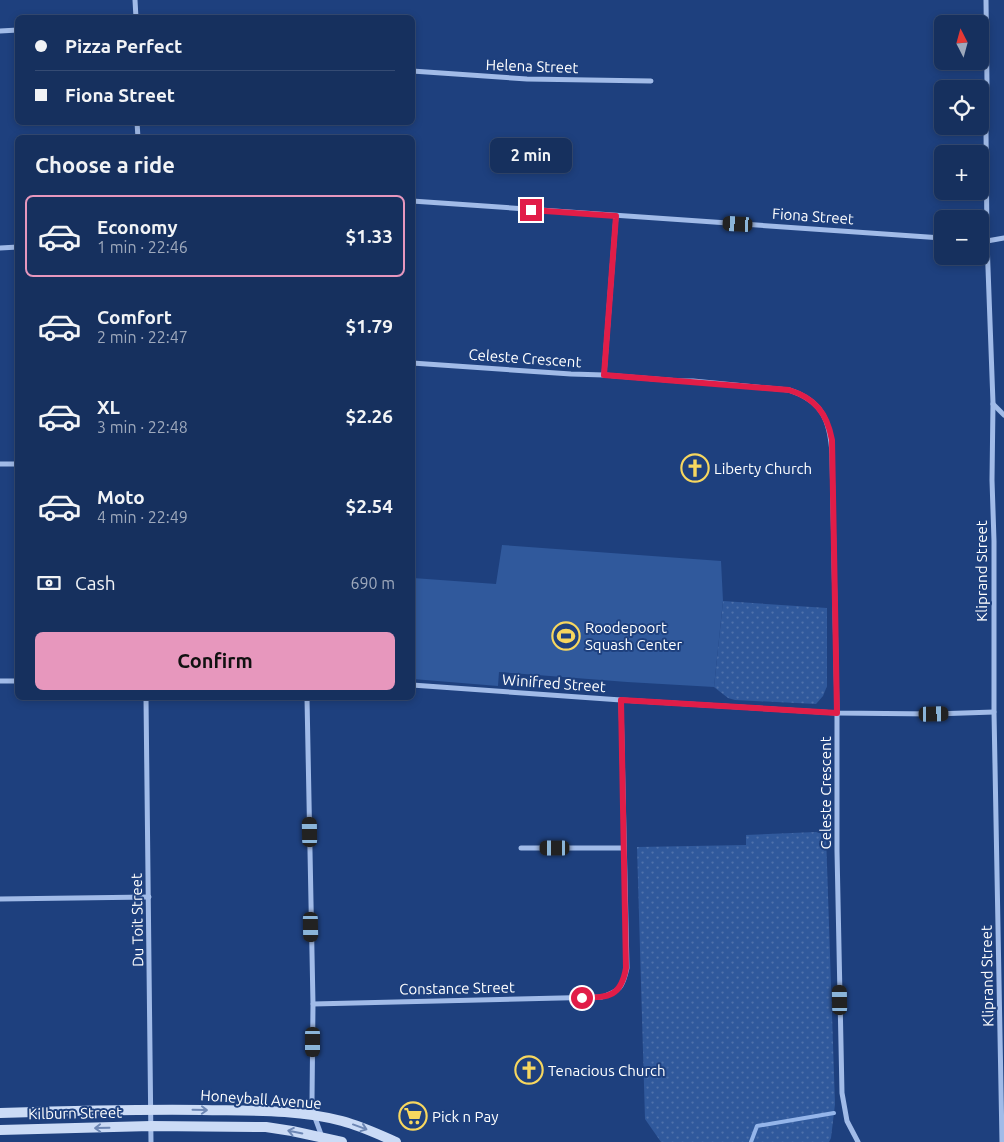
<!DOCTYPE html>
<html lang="en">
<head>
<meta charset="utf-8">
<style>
  :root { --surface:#16305e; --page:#1f3864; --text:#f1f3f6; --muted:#9ea9bc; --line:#354b73; --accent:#e797bd }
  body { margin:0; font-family:Ubuntu,sans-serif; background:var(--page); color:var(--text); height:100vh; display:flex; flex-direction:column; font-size:19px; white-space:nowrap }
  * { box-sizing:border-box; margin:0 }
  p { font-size:16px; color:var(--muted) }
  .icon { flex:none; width:28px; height:28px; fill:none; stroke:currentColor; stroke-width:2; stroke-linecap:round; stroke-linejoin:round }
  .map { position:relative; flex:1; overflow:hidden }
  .drawer { position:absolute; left:15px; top:135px; width:400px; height:565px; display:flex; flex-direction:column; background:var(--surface); border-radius:8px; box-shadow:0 2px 8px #0003,0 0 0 1px var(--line) }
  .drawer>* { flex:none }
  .banner { position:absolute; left:15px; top:15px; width:400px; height:110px; border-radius:8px; box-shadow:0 2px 8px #0003,0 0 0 1px var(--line); display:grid; align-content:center; height:110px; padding:0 20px; background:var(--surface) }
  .needle { width:32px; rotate:354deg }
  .tools { position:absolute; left:934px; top:15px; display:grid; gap:10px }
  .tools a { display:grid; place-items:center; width:55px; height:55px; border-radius:8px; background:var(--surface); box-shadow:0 2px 8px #0003,0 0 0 1px var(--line); font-size:25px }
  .end { position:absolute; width:22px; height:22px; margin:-11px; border:6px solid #e11d48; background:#fff; box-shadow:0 0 0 2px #fff }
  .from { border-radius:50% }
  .bubble { position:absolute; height:35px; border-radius:8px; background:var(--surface); box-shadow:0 2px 8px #0003,0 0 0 1px var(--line); font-size:16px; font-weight:700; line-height:35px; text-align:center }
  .car { position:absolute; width:15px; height:30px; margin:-15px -8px; border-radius:6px; box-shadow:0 0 4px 1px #0007; background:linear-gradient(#222 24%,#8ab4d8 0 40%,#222 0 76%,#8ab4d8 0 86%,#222 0) }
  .banner b { display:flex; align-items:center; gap:18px; height:48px; font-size:19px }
  .banner b+b { border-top:1px solid var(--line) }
  .banner i { width:12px; height:12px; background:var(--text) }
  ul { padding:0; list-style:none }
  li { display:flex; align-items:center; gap:15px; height:82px; margin:0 10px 8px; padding:0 10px; border:2px solid transparent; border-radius:8px }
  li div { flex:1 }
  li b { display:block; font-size:19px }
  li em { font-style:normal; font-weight:700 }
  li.selected { border-color:var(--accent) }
  li>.icon { width:45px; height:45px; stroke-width:1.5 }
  h2 { padding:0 20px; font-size:22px; line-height:60px }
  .pay { display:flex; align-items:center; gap:12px; height:55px; padding:0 20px; font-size:19px }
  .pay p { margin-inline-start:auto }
  .primary-button { display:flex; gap:10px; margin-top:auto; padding:10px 20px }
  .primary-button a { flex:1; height:58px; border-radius:8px; background:var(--accent); color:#111; font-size:20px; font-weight:700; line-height:58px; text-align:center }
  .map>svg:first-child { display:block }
</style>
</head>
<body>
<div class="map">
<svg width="1004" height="1142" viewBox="0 0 1004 1142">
  <defs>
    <pattern id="green-dots" width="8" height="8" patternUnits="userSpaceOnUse" patternTransform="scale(1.25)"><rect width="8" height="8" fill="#30599c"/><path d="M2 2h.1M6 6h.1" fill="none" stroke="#4f72ab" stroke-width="1.8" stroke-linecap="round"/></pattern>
  </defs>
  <rect width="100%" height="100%" fill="#1e407e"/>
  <g fill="url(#green-dots)">
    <polygon points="723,601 827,608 827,686 823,696 816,704 735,700 728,698 714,687"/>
    <polygon points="816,832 826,835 835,1104 831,1138 829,1142 661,1142 645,1119 637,847 746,845 746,835"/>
  </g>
  <polygon fill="#30599c" points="502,545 721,561 723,601 714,687 627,682 499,672 498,686 413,679 413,578 496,584"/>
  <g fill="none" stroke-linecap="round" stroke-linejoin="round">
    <polyline stroke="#94b5ea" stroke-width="4" points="751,1142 757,1126 834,1113"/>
    <g stroke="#a1bbe8" stroke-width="5">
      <polyline points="135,0 136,18"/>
      <polyline points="986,0 987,83 986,131 987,241 993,403 992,480 994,541 994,712 1002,1142"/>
      <polyline points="0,31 18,30"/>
      <polyline points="412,71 527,79 651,81"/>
      <polyline points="137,122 138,138"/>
      <polyline points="412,201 942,238"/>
      <polyline points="980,240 987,241 1004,238"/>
      <polyline points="0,248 18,247"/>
      <path d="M412,363L571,374L604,375L680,381H693L789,390C823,401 830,421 832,454L837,713V851L842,1093L847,1121L858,1142"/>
      <polyline points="604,375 616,216"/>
      <polyline points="993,404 1004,415"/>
      <polyline points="0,464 18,464"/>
      <polyline points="0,681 18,681"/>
      <polyline points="412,685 621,700 837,713 934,714 994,712"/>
      <polyline points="146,698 151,1142"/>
      <polyline points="307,698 313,1004 312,1101 314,1115 322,1137"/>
      <polyline points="521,848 623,848"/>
      <polyline points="0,899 149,897"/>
      <path d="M313,1004L602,997C620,991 623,987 627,968L621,700"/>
    </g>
    <g stroke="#cbdbf6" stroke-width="10">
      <path d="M0,1113C67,1111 135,1109 202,1110C248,1111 297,1109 342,1121C361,1126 378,1134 396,1142"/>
      <polyline points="0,1130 151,1126 266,1127 292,1131 342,1142"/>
    </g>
  </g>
  <defs><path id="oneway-shaft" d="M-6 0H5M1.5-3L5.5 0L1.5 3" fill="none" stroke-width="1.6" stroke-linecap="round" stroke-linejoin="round" transform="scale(1.25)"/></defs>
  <g stroke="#6c86b4">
    <use href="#oneway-shaft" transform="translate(200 1110) rotate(1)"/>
    <use href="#oneway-shaft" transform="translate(360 1127) rotate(20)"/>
    <use href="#oneway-shaft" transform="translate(102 1128) rotate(179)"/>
    <use href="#oneway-shaft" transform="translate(295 1132) rotate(-169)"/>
  </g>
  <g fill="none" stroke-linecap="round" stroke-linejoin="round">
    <path stroke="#e11d48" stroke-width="6" d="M531,210L616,216L604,375L789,390C815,398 827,413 832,440L837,713L621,700L626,968C621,997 609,997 582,998"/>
  </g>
  <defs>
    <g id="church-ring" transform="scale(1.4375)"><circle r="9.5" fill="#1e407e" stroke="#f7d75f" stroke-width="1.5"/><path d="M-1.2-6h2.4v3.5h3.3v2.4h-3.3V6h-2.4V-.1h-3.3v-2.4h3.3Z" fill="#f7d75f"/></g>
    <g id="stadium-ring" transform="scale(1.4375)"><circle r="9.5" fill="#1e407e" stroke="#f7d75f" stroke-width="1.5"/><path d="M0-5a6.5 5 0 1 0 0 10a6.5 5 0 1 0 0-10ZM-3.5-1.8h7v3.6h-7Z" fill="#f7d75f"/></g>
    <g id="supermarket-ring" transform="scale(1.4375)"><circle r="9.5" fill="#1e407e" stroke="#f7d75f" stroke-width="1.5"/><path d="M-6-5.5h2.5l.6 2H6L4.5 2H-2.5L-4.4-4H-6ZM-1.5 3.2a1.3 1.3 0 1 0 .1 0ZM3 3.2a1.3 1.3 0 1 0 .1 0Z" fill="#f7d75f"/></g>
  </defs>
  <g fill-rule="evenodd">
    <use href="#church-ring" x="695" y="468"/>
    <use href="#stadium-ring" x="566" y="636"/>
    <use href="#church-ring" x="529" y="1070"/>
    <use href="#supermarket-ring" x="413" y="1116"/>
  </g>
  <g text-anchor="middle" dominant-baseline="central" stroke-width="4" stroke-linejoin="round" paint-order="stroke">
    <g font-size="15" fill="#fff" stroke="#1e407e">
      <text transform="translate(532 66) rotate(2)">Helena Street</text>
      <text transform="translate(813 216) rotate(4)">Fiona Street</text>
      <text transform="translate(525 358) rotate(4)">Celeste Crescent</text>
      <text transform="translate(981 571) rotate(-90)">Kliprand Street</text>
      <text transform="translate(554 683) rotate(4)">Winifred Street</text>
      <text transform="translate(825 793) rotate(-90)">Celeste Crescent</text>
      <text transform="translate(137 920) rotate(-91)">Du Toit Street</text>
      <text transform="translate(987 976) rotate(-91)">Kliprand Street</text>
      <text transform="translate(457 988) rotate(-1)">Constance Street</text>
      <text transform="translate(261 1099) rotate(4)">Honeyball Avenue</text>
      <text transform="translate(75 1113) rotate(-1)">Kilburn Street</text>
    </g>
    <g font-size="15" fill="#fff" stroke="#1e407e" text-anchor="start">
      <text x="714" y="468">Liberty Church</text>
      <text x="585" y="627">Roodepoort<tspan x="585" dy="17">Squash Center</tspan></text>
      <text x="548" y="1070">Tenacious Church</text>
      <text x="432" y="1116">Pick n Pay</text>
    </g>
  </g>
</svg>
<div class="tools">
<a><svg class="needle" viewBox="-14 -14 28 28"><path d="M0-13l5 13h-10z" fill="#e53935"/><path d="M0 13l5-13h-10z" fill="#9ea9bc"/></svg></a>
<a><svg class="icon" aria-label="locate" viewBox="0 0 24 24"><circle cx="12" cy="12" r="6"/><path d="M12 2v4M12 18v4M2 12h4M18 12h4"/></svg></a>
<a>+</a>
<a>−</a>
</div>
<i class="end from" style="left:582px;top:998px"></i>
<i class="end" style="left:531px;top:210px"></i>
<div class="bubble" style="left:490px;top:138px;width:82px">2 min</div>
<i class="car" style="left:738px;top:224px;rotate:273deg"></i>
<i class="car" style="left:934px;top:714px;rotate:89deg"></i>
<i class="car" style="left:310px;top:832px;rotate:359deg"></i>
<i class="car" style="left:555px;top:848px;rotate:270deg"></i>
<i class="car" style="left:311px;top:927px;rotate:179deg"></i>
<i class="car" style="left:840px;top:1000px;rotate:359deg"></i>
<i class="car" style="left:313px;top:1042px;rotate:180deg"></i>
<div class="banner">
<b><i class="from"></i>Pizza Perfect</b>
<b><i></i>Fiona Street</b>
</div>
<section class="drawer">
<h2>Choose a ride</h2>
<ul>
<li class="selected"><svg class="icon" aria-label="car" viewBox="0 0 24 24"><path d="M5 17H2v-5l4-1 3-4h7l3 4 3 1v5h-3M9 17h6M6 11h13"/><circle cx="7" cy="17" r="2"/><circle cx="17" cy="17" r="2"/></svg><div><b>Economy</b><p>1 min · 22:46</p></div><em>$1.33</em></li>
<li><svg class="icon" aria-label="car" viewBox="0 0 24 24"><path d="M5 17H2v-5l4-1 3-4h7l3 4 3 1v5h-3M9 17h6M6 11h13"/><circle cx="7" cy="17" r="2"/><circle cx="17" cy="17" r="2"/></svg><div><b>Comfort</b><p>2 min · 22:47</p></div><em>$1.79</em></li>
<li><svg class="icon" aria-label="car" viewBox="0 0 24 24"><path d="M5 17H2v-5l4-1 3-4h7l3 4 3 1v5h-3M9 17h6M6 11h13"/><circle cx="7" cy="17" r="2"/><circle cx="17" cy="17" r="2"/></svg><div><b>XL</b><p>3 min · 22:48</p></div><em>$2.26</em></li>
<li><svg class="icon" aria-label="car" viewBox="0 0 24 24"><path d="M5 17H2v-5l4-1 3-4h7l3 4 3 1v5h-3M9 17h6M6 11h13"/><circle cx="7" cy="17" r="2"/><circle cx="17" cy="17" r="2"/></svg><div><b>Moto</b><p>4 min · 22:49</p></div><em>$2.54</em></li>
</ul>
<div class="pay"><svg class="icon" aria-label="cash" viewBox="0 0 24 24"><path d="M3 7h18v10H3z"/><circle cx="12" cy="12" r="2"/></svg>Cash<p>690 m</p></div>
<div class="primary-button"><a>Confirm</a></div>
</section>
</div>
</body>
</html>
